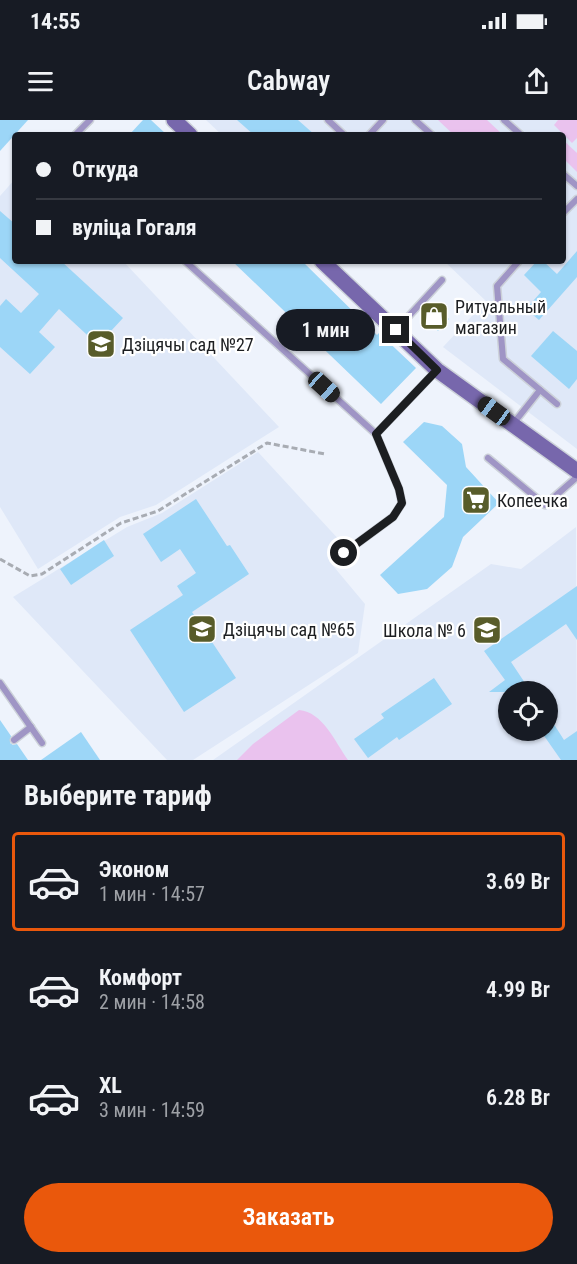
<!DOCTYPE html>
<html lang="ru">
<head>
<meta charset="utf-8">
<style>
  :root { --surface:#171b24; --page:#20242c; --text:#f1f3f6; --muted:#9ea1a6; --line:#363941; --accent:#ea580c }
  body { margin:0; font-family:"Roboto Condensed",sans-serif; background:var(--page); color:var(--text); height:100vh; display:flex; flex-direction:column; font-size:22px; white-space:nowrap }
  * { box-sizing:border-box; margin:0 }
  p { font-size:20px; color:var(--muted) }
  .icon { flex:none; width:33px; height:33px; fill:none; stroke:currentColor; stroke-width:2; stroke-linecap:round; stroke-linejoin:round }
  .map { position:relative; height:640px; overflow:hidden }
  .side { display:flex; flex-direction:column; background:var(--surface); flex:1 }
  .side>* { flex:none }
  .hud { position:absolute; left:12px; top:12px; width:554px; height:132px; border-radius:6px; box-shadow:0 2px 4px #0004; display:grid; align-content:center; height:132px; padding:0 24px; background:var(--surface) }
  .tools { position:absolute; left:498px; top:561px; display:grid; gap:12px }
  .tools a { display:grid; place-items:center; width:60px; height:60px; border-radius:50%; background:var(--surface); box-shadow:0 2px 4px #0004; font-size:30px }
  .end { position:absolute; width:27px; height:27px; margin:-14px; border:8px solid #1c1e21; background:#fff; box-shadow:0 0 0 3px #fff }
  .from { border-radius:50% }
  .bubble { position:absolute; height:42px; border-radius:21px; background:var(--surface); box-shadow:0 2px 4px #0004; font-size:20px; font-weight:600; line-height:42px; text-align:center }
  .car { position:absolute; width:18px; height:36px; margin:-18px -9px; border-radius:8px; box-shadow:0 0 4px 2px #0007; background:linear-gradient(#222 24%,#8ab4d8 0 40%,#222 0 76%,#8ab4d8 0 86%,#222 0) }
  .hud b { display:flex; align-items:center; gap:21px; height:57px; font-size:22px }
  .hud b+b { border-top:2px solid var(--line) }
  .hud i { width:15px; height:15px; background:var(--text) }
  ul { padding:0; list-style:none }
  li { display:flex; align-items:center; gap:18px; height:99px; margin:0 12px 9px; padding:0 12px; border:3px solid transparent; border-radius:6px }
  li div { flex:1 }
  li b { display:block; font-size:22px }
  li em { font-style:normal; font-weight:600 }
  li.selected { border-color:var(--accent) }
  li>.icon { width:54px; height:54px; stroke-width:1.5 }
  h2 { padding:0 24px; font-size:27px; line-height:72px }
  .cta { display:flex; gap:12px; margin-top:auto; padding:12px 24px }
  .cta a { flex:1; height:69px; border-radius:36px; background:var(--accent); color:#fff; font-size:24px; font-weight:600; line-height:69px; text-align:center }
  .status { display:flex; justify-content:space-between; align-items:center; height:42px; padding:0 30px; background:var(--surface); direction:ltr }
  .status svg { height:16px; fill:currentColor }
  header { display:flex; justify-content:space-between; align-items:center; height:78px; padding:0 24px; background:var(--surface); font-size:27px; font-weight:600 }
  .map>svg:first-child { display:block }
</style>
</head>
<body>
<div class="status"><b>14:55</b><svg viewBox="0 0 49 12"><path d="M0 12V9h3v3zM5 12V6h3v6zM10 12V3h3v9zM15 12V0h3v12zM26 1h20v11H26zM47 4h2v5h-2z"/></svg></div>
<header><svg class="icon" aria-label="menu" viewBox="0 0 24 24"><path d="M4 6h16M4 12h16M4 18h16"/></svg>Cabway<svg class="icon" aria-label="share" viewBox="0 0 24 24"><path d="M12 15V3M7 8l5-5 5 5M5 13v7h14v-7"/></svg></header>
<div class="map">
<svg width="577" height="640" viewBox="0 0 577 640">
  <rect width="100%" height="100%" fill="#eef3fc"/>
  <g fill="#dfe8f8" fill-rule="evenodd">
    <polygon points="206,0 577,0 577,329 443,227 486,181 444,141 562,141 562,15 222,15"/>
    <polygon points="15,59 15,141 123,141 279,307 156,385 120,397 38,449 0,387 0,76"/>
    <polygon points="258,332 343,424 329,441 365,484 358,533 193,640 167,640 13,477 127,407 162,393"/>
    <path d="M576,407L577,640H213L491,444L521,449ZM508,572H548V610H508Z"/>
  </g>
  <g fill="#eac2ee">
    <polygon points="438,0 487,0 503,15 454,15"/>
    <polygon points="558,0 577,0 577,18 572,23 554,5"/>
    <polygon points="562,19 577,33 577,52 563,38"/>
    <path d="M299,590C323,592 335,622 348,640H237L253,624Z"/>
  </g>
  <g fill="#9cd6f7">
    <polygon points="0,0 28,0 0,31"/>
    <polygon points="143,0 151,0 167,15 129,15"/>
    <polygon points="237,0 298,0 315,15 254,15"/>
    <polygon points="0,91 15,104 15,141 61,141 123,198 98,225 59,189 39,212 55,227 30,254 0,227 0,186 6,179 21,193 39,174 0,138"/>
    <polygon points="577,131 577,157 539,200 526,189 541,172 524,155 537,141 543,141 557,154"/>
    <polygon points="232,141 302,141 377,215 379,213 416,248 381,284"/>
    <polygon points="433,185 449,199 438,211 422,197"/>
    <polygon points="553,211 577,231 577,259 569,269 531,236"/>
    <polygon points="424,302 442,306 462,324 466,347 499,383 463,417 452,447 427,469 398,474 380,455 444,397 447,365 403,322"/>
    <polygon points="196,379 227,426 230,425 249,454 192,492 236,558 184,592 130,510 183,475 177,466 196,453 180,429 161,442 143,414"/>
    <polygon points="104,420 114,436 71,465 60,449"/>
    <polygon points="577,466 577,520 566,504 511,542 531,572 489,572 505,560 484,531"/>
    <polygon points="434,558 452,584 399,620 397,617 368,638 354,619 384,598 381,594"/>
    <polygon points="548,595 564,620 577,611 577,640 561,640 540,610 548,610"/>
    <polygon points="0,600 11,616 10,623 13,625 17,624 28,640 0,640"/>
    <polygon points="81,612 100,640 41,640"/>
  </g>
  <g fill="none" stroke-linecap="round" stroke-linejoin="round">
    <g stroke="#ccd1d9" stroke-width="9">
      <g id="lane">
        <polyline points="328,0 344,15"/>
        <polyline points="415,0 432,15"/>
        <polyline points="504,0 521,15"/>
        <polyline points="75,15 90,0"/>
        <polyline points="369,15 383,0"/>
        <polyline points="562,53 577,66"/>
        <polyline points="562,94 577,79"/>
        <polyline points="185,141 376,314 399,369 402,383 393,397 344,433"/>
        <polyline points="519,141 497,166 503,239 557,284"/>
        <polyline points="396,210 442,160"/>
        <polyline points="513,304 540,270"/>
        <polyline points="376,314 437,250"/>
        <polyline points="488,338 545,385 577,357"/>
        <polyline points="0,563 42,623"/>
        <polyline points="14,620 31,607"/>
      </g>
    </g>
    <g stroke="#ccd1d9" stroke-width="18">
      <g id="secondary">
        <polyline points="174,0 190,15"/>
        <polyline points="322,141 437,250 577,351"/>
      </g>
    </g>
    <polyline stroke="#a8acb3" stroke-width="3" stroke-dasharray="6 3" stroke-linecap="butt" points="0,439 30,456 42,454 121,403 158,391 267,323 325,334"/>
    <use href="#lane" stroke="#9f95c5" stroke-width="6"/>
    <use href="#secondary" stroke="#7767ac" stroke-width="15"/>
  </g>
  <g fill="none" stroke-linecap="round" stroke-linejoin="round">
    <polyline stroke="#1c1e21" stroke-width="8" points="344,433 393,397 402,383 399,369 376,314 437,250 396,210"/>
  </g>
  <defs>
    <g id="shop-square" transform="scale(1.5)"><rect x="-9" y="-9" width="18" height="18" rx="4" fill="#585c2a" stroke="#fff"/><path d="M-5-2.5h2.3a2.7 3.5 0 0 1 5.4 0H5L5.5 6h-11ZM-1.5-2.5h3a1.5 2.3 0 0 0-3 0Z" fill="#fff"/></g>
    <g id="school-square" transform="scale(1.5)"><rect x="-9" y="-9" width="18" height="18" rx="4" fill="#585c2a" stroke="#fff"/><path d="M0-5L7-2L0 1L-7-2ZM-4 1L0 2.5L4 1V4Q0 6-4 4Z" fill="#fff"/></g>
    <g id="supermarket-square" transform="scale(1.5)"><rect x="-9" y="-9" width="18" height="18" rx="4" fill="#585c2a" stroke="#fff"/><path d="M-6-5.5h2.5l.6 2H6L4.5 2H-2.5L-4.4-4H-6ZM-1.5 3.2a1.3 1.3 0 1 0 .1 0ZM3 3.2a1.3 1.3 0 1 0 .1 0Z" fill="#fff"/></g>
  </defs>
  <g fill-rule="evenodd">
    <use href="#shop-square" x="434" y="196"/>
    <use href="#school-square" x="101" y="224"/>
    <use href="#supermarket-square" x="476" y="380"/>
    <use href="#school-square" x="202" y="509"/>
    <use href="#school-square" x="487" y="510"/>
  </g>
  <g text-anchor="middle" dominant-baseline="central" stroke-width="4.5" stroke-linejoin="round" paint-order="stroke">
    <g font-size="18" fill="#1c1e21" stroke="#fff" text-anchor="start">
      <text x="455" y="186">Ритуальный<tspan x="455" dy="21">магазин</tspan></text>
      <text x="122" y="224">Дзіцячы сад №27</text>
      <text x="497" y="380">Копеечка</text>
      <text x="223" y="509">Дзіцячы сад №65</text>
      <text x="466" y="510" text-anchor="end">Школа № 6</text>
    </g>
  </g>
</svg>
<div class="tools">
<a><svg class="icon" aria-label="locate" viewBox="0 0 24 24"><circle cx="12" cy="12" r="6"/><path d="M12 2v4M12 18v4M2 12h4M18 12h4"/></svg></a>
</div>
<i class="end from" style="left:344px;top:433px"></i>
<i class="end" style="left:396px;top:210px"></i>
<div class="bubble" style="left:276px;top:189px;width:99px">1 мин</div>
<i class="car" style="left:324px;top:267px;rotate:132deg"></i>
<i class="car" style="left:494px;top:291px;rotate:306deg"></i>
<div class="hud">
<b><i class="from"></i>Откуда</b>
<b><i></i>вуліца Гогаля</b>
</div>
</div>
<section class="side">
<h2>Выберите тариф</h2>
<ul>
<li class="selected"><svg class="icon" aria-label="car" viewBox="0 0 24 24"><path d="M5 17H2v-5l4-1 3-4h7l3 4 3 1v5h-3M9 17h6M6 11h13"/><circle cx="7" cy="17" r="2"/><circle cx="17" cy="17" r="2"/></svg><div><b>Эконом</b><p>1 мин · 14:57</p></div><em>3.69 Br</em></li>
<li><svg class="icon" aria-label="car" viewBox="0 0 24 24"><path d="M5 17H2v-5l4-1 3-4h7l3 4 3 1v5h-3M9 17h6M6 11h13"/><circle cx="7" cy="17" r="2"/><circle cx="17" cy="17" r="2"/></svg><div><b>Комфорт</b><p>2 мин · 14:58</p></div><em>4.99 Br</em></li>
<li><svg class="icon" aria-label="car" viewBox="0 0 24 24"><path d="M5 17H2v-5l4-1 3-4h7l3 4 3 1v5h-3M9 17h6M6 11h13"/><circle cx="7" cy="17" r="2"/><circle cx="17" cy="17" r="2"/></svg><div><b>XL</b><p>3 мин · 14:59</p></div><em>6.28 Br</em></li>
</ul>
<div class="cta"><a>Заказать</a></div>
</section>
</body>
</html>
